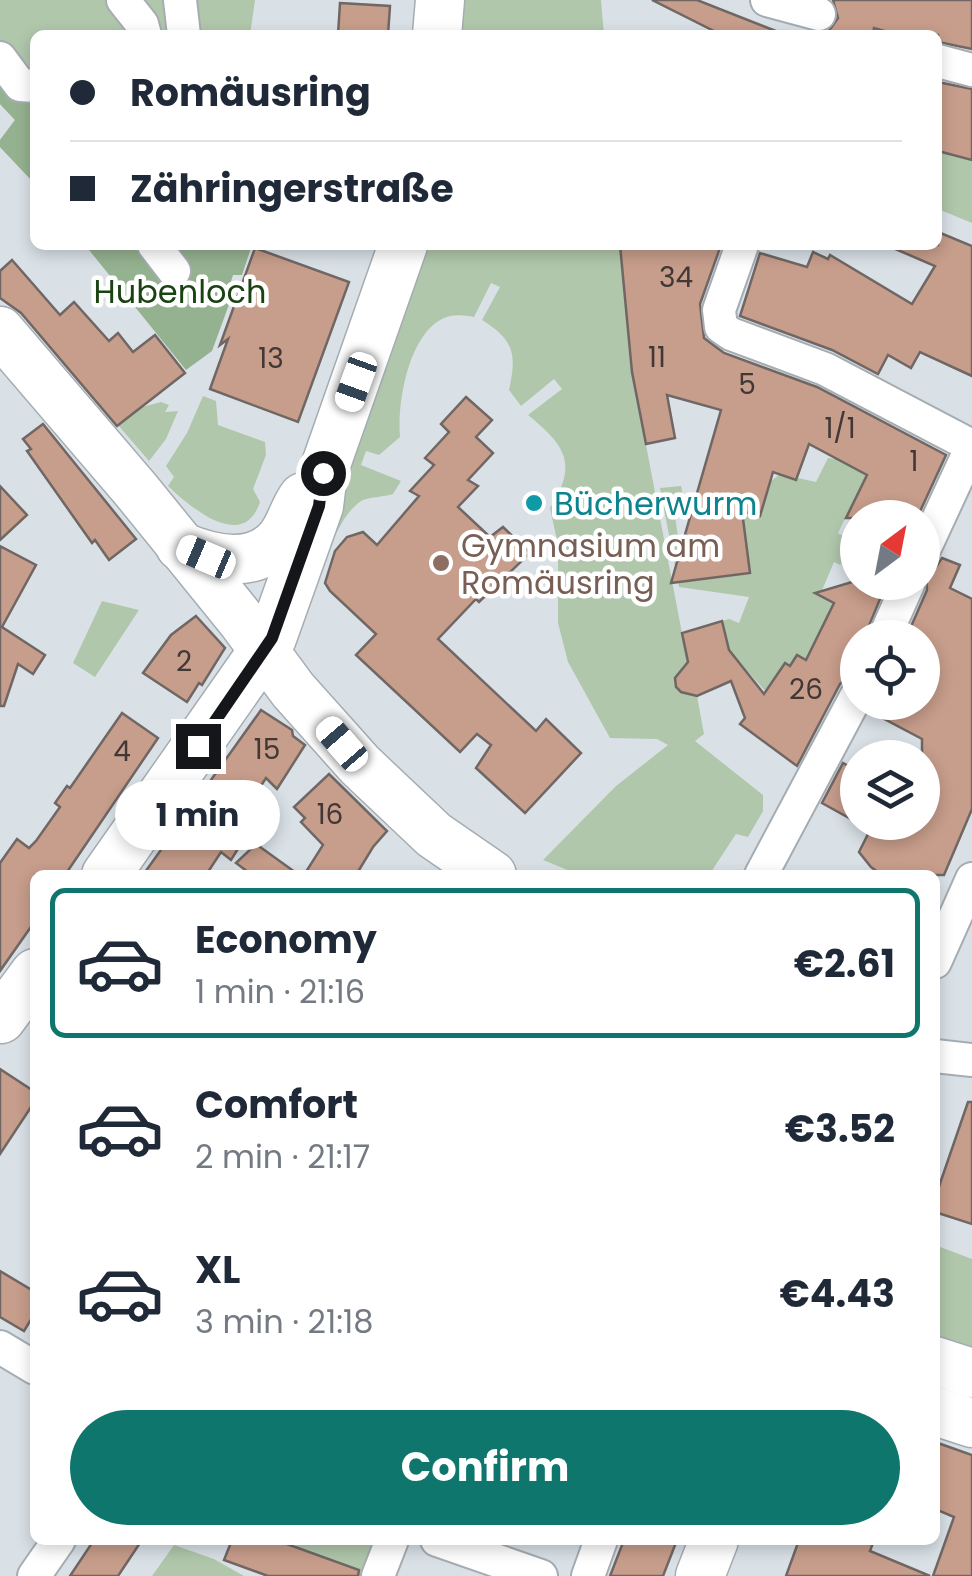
<!DOCTYPE html>
<html lang="en">
<head>
<meta charset="utf-8">
<style>
  :root { --surface:#fff; --page:#f6f6f7; --text:#1f2937; --muted:#747a83; --line:#e0e1e3; --accent:#0f766e }
  body { margin:0; font-family:Poppins,sans-serif; background:var(--page); color:var(--text); height:100vh; display:flex; flex-direction:column; font-size:38px; white-space:nowrap }
  * { box-sizing:border-box; margin:0 }
  p { font-size:32px; color:var(--muted) }
  .icon { flex:none; width:55px; height:55px; fill:none; stroke:currentColor; stroke-width:2; stroke-linecap:round; stroke-linejoin:round }
  .map { position:relative; flex:1; overflow:hidden }
  .side { position:absolute; left:30px; top:870px; width:910px; height:675px; display:flex; flex-direction:column; background:var(--surface); border-radius:15px; box-shadow:0 5px 15px #0003 }
  .side>* { flex:none }
  .hud { position:absolute; left:30px; top:30px; width:912px; height:220px; border-radius:15px; box-shadow:0 5px 15px #0003; display:grid; align-content:center; height:220px; padding:0 40px; background:var(--surface) }
  .needle { width:65px; rotate:32deg }
  .tools { position:absolute; left:840px; top:500px; display:grid; gap:20px }
  .tools a { display:grid; place-items:center; width:100px; height:100px; border-radius:50%; background:var(--surface); box-shadow:0 5px 15px #0003; font-size:50px }
  .end { position:absolute; width:45px; height:45px; margin:-22px; border:12px solid #141619; background:#fff; box-shadow:0 0 0 5px #fff }
  .from { border-radius:50% }
  .bubble { position:absolute; height:70px; border-radius:35px; background:var(--surface); box-shadow:0 5px 15px #0003; font-size:32px; font-weight:700; line-height:70px; text-align:center }
  .car { position:absolute; width:30px; height:60px; margin:-30px -15px; border-radius:12px; box-shadow:0 0 8px 2px #0007; background:linear-gradient(#fff 24%,#345 0 40%,#fff 0 76%,#345 0 86%,#fff 0) }
  .hud b { display:flex; align-items:center; gap:35px; height:95px; font-size:38px }
  .hud b+b { border-top:2px solid var(--line) }
  .hud i { width:25px; height:25px; background:var(--text) }
  ul { padding:18px 0 0; list-style:none }
  li { display:flex; align-items:center; gap:30px; height:150px; margin:0 20px 15px; padding:0 20px; border:5px solid transparent; border-radius:15px }
  li div { flex:1 }
  li b { display:block; font-size:38px }
  li em { font-style:normal; font-weight:700 }
  li.on { border-color:var(--accent) }
  li>.icon { width:90px; height:90px; stroke-width:1.5 }
  .primary-button { display:flex; gap:20px; margin-top:auto; padding:20px 40px }
  .primary-button a { flex:1; height:115px; border-radius:60px; background:var(--accent); color:#fff; font-size:40px; font-weight:700; line-height:115px; text-align:center }
  .map>svg:first-child { display:block }
</style>
</head>
<body>
<div class="map">
<svg width="972" height="1576" viewBox="0 0 972 1576">
  <rect width="100%" height="100%" fill="#d9e1e7"/>
  <g fill="#b0c7ac">
    <polygon points="0,0 255,0 250,35 35,35 35,184 0,147 0,140 15,120 0,104"/>
    <polygon points="454,0 601,0 604,35 451,35"/>
    <polygon points="938,151 970,159 972,153 972,223 938,209"/>
    <path d="M423,245H620L632,372L682,633L692,662L679,672L675,683L681,692L697,696L704,734L695,741L763,795V811L748,837L736,834L709,875H580L543,860L616,786L668,745L657,739L610,738L568,662L558,623V545L550,508C578,464 566,446 528,415L562,389L554,379L521,406L509,390C517,354 514,340 482,320L500,287L491,283L474,317C463,315 452,314 442,319C408,336 397,404 400,437L379,455L366,451L361,465L401,481L393,494C384,497 368,497 361,501C338,517 328,555 317,580L312,578Z"/>
    <path d="M203,396L216,401L218,425L265,442L266,455L253,489L260,502C243,553 189,506 168,486L174,477L166,466L187,433Z"/>
    <polygon points="161,402 169,405 165,412 178,411 166,439 149,461 118,425 142,407"/>
    <polygon points="828,458 893,467 866,476 838,533 853,542 840,565 834,562 820,595 834,603 806,660 797,655 791,666 785,663 765,691 729,650 722,621 729,619 739,623 749,597 679,587 660,488 681,486 687,514 675,516 678,537 699,534 713,577 750,573 739,510 760,516 771,481 780,474 816,482"/>
    <polygon points="102,601 139,610 95,677 73,663"/>
    <polygon points="935,1245 972,1259 972,1356 935,1336"/>
    <polygon points="298,1540 355,1540 372,1546 360,1576 343,1576 346,1565 295,1547"/>
    <polygon points="174,1545 214,1559 244,1576 152,1576"/>
  </g>
  <g fill="#95b290">
    <polygon points="0,69 35,95 35,184 0,147 0,140 15,120 0,104"/>
    <polygon points="85,245 140,245 171,267 176,247 180,248 177,245 252,245 242,275 233,275 227,295 231,299 212,351 186,370"/>
  </g>
  <g fill="#c79d8b" stroke="#706764" stroke-width="2.5">
    <polygon points="652,0 697,0 786,35 722,35"/>
    <polygon points="833,0 972,0 972,49 938,42 938,35 899,35 874,28 873,35 826,35 838,18"/>
    <polygon points="340,3 390,6 388,35 338,35"/>
    <polygon points="938,82 972,89 972,160 938,151"/>
    <polygon points="938,232 972,246 972,376 920,352 911,368 888,355 878,374 832,350 740,316 760,253 807,267 813,252 828,259 830,255 912,304 935,266 886,245 938,245"/>
    <polygon points="620,245 721,245 700,304 704,338 724,353 817,387 946,455 917,518 846,518 867,475 809,444 796,480 773,472 760,516 742,511 750,573 671,583 721,410 667,395 675,438 646,444 632,372"/>
    <polygon points="255,248 349,282 298,422 210,389 228,339 220,345"/>
    <polygon points="12,260 60,315 74,302 109,341 118,333 133,352 155,335 185,373 117,426 21,313 0,298 0,271"/>
    <polygon points="466,397 492,420 476,437 493,453 468,480 478,486 458,507 490,537 503,527 530,553 479,602 476,599 438,639 536,731 546,719 581,753 525,813 476,768 491,745 477,734 460,752 356,655 376,634 330,591 325,583 335,551 347,537 363,532 377,545 419,496 410,491 434,465 425,458 449,432 441,424"/>
    <polygon points="43,424 136,539 109,560 95,540 92,543 27,451 31,449 23,439"/>
    <polygon points="0,486 27,515 0,540"/>
    <polygon points="0,546 36,565 2,627 45,655 33,674 18,664 4,706 0,706"/>
    <polygon points="942,558 960,565 950,588 972,599 972,809 944,875 882,875 871,867 859,852 874,822 922,822 922,739 871,712 876,702 922,702 922,638 906,638 927,590 926,573 934,570"/>
    <polygon points="852,582 887,582 864,638 858,638 858,658 850,675 840,684 797,766 740,724 745,718 731,681 697,696 681,692 676,687 675,678 688,662 682,633 722,621 729,650 764,694 785,663 790,666 797,655 806,660 834,603 815,593"/>
    <polygon points="196,616 225,648 202,685 199,683 187,702 143,673 171,635"/>
    <polygon points="261,710 292,730 293,736 305,745 277,789 266,778 234,827 246,836 231,860 221,852 206,875 143,875"/>
    <polygon points="122,713 158,738 65,875 35,875 35,921 0,971 0,863 17,839 29,848 36,841 60,807 55,803 67,786 70,788"/>
    <polygon points="843,763 858,771 858,823 822,803"/>
    <polygon points="329,774 387,831 373,847 356,875 304,875 323,845 301,822 305,818 294,807"/>
    <polygon points="256,844 299,875 252,875 236,863"/>
    <polygon points="0,1069 35,1092 35,1101 0,1154"/>
    <polygon points="968,1102 972,1102 972,1224 935,1212 935,1198"/>
    <polygon points="0,1271 35,1292 35,1313 24,1331 0,1317"/>
    <polygon points="935,1442 972,1455 972,1576 933,1576 954,1517 935,1509"/>
    <polygon points="94,1540 142,1540 118,1576 70,1576"/>
    <polygon points="232,1540 276,1540 359,1570 358,1576 268,1576 224,1560"/>
    <polygon points="624,1540 677,1540 663,1576 610,1576"/>
    <polygon points="799,1540 874,1540 870,1551 930,1576 786,1576"/>
  </g>
  <g fill="none" stroke-linecap="round" stroke-linejoin="round">
    <g stroke="#a5adb3" stroke-width="36">
      <g id="street">
        <polyline points="123,0 142,24 145,35"/>
        <polyline points="180,0 184,35"/>
        <polyline points="767,0 819,14"/>
        <polyline points="0,58 20,85 35,86"/>
        <polyline points="938,61 972,70"/>
        <polyline points="154,245 174,271"/>
        <polyline points="742,245 719,310 721,327 731,334 825,369 972,446"/>
        <polyline points="922,554 972,446"/>
        <polyline points="884,638 909,582"/>
        <polyline points="761,875 858,693"/>
        <polyline points="935,962 972,879"/>
        <polyline points="935,1056 972,1060"/>
        <polyline points="0,1347 35,1368"/>
        <polyline points="437,1540 541,1576"/>
        <polyline points="34,1576 59,1540"/>
        <polyline points="378,1576 392,1540"/>
        <polyline points="588,1576 601,1540"/>
      </g>
    </g>
    <g stroke="#a5adb3" stroke-width="51">
      <g id="secondary">
        <polyline points="437,35 440,0"/>
        <polyline points="0,331 136,490 243,622 293,690 360,765 434,835 492,875"/>
        <path d="M180,546C211,559 253,570 279,540C290,528 293,510 303,497"/>
        <polyline points="106,875 272,638 319,506 323,473 403,245"/>
        <polyline points="1,1019 35,973"/>
        <polyline points="935,1361 972,1373"/>
        <polyline points="935,1411 972,1423"/>
        <polyline points="700,1576 714,1540"/>
      </g>
    </g>
    <use href="#street" stroke="#fff" stroke-width="32"/>
    <use href="#secondary" stroke="#fff" stroke-width="48"/>
  </g>
  <g fill="none" stroke-linecap="round" stroke-linejoin="round">
    <polyline stroke="#141619" stroke-width="12" points="198,746 272,638 319,506 323,473"/>
  </g>
  <circle fill="#0f9aa8" stroke="#fff" stroke-width="4" cx="534" cy="503" r="10"/>
  <circle fill="#8d6e63" stroke="#fff" stroke-width="4" cx="441" cy="563" r="10"/>
  <g text-anchor="middle" dominant-baseline="central" stroke-width="9" stroke-linejoin="round" paint-order="stroke">
    <g font-size="28" fill="#413836">
      <text x="676" y="277">34</text>
      <text x="657" y="357">11</text>
      <text x="271" y="358">13</text>
      <text x="747" y="384">5</text>
      <text x="840" y="428">1/1</text>
      <text x="914" y="461">1</text>
      <text x="184" y="661">2</text>
      <text x="806" y="689">26</text>
      <text x="267" y="749">15</text>
      <text x="122" y="751">4</text>
      <text x="330" y="814">16</text>
    </g>
    <g font-size="32" fill="#1a4213" stroke="#fff">
      <text x="180" y="291">Hubenloch</text>
    </g>
    <g font-size="32" fill="#0d838f" stroke="#fff" text-anchor="start">
      <text x="554" y="503">Bücherwurm</text>
    </g>
    <g font-size="32" fill="#785e54" stroke="#fff" text-anchor="start">
      <text x="461" y="545">Gymnasium am<tspan x="461" dy="37">Romäusring</tspan></text>
    </g>
  </g>
</svg>
<div class="tools">
<a><svg class="needle" viewBox="-14 -14 28 28"><path d="M0-13l5 13h-10z" fill="#e53935"/><path d="M0 13l5-13h-10z" fill="#747a83"/></svg></a>
<a><svg class="icon" aria-label="locate" viewBox="0 0 24 24"><circle cx="12" cy="12" r="6"/><path d="M12 2v4M12 18v4M2 12h4M18 12h4"/></svg></a>
<a><svg class="icon" aria-label="layers" viewBox="0 0 24 24"><path d="M12 4l9 5-9 5-9-5zM3 14l9 5 9-5"/></svg></a>
</div>
<i class="end from" style="left:323px;top:473px"></i>
<i class="end" style="left:198px;top:746px"></i>
<div class="bubble" style="left:115px;top:780px;width:165px">1 min</div>
<i class="car" style="left:356px;top:382px;rotate:200deg"></i>
<i class="car" style="left:206px;top:557px;rotate:293deg"></i>
<i class="car" style="left:342px;top:744px;rotate:319deg"></i>
<div class="hud">
<b><i class="from"></i>Romäusring</b>
<b><i></i>Zähringerstraße</b>
</div>
<section class="side">
<ul>
<li class="on"><svg class="icon" aria-label="car" viewBox="0 0 24 24"><path d="M5 17H2v-5l4-1 3-4h7l3 4 3 1v5h-3M9 17h6M6 11h13"/><circle cx="7" cy="17" r="2"/><circle cx="17" cy="17" r="2"/></svg><div><b>Economy</b><p>1 min · 21:16</p></div><em>€2.61</em></li>
<li><svg class="icon" aria-label="car" viewBox="0 0 24 24"><path d="M5 17H2v-5l4-1 3-4h7l3 4 3 1v5h-3M9 17h6M6 11h13"/><circle cx="7" cy="17" r="2"/><circle cx="17" cy="17" r="2"/></svg><div><b>Comfort</b><p>2 min · 21:17</p></div><em>€3.52</em></li>
<li><svg class="icon" aria-label="car" viewBox="0 0 24 24"><path d="M5 17H2v-5l4-1 3-4h7l3 4 3 1v5h-3M9 17h6M6 11h13"/><circle cx="7" cy="17" r="2"/><circle cx="17" cy="17" r="2"/></svg><div><b>XL</b><p>3 min · 21:18</p></div><em>€4.43</em></li>
</ul>
<div class="primary-button"><a>Confirm</a></div>
</section>
</div>
</body>
</html>
